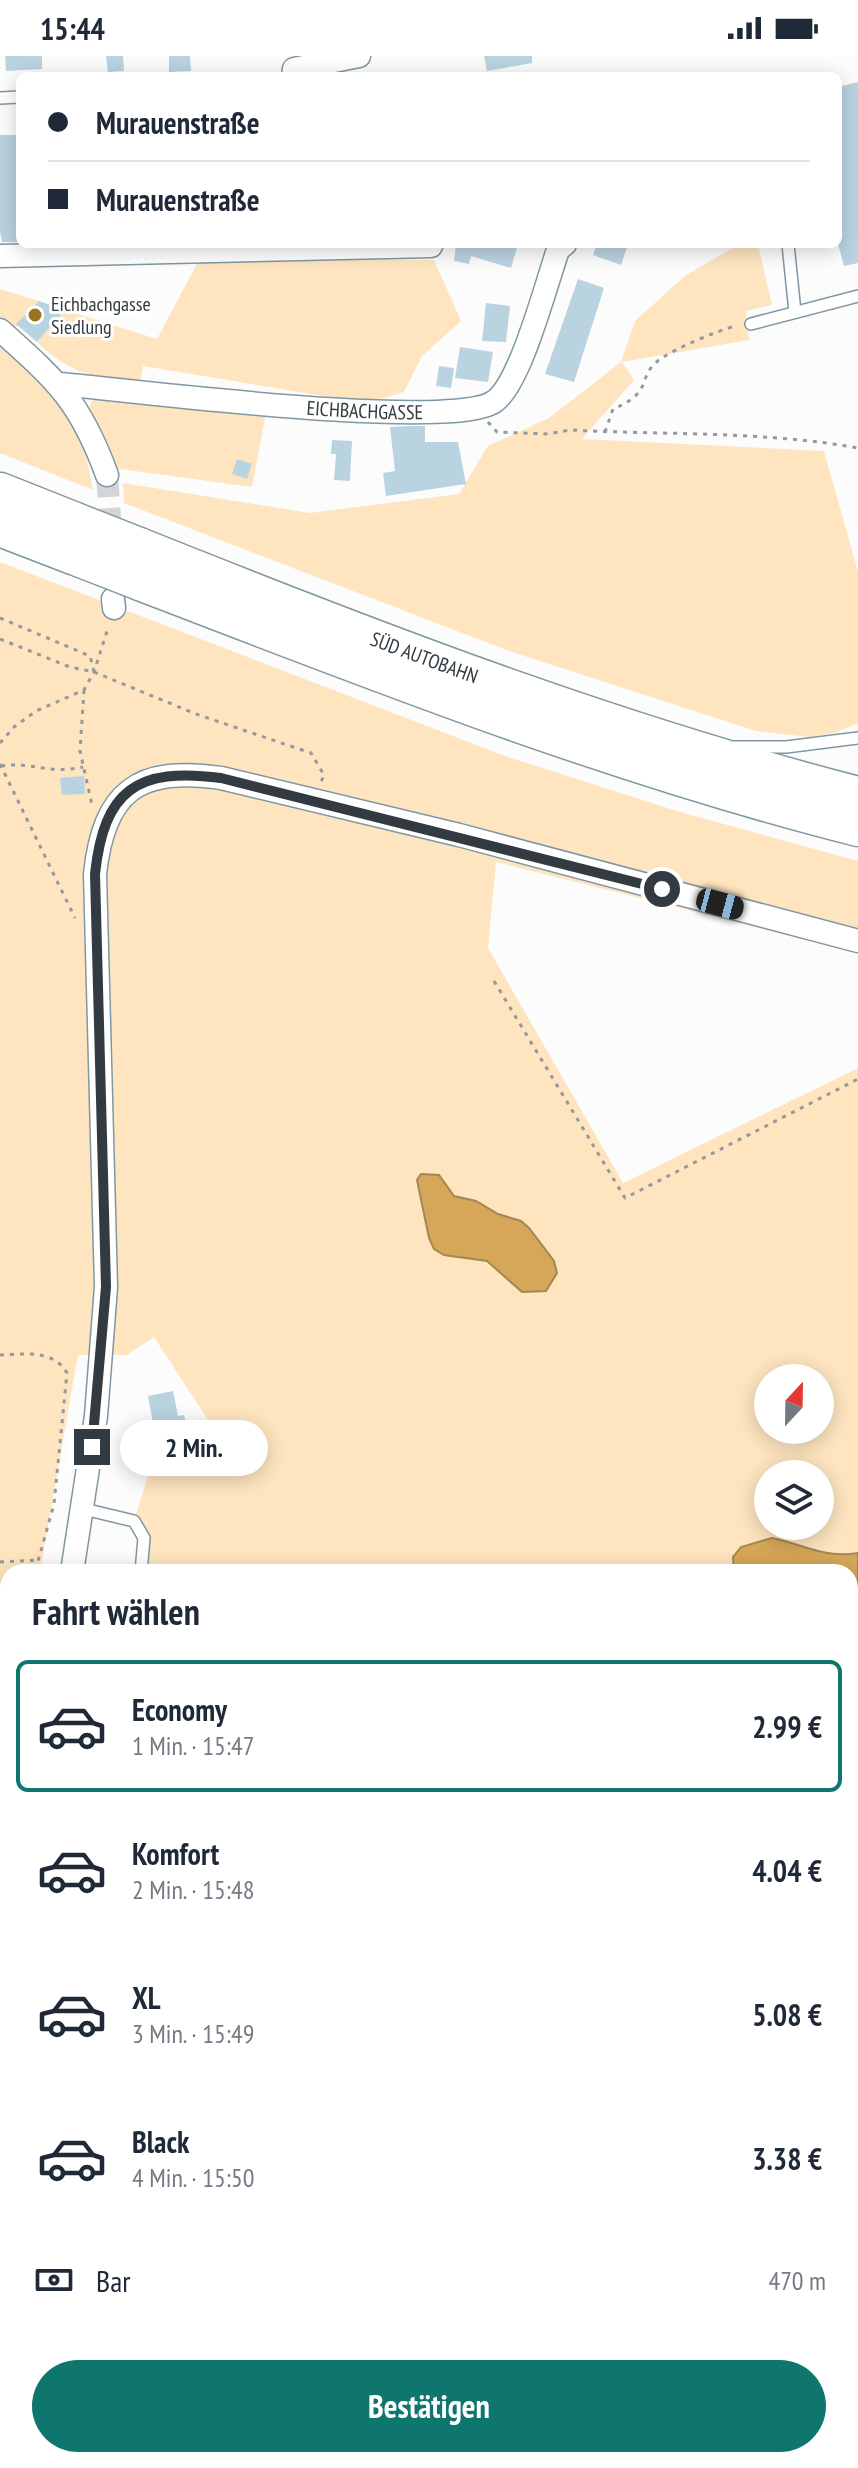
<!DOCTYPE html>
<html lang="de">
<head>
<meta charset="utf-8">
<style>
  :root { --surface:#fff; --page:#f6f6f7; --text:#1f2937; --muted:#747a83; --line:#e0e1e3; --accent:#0f766e }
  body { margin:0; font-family:"PT Sans Narrow",sans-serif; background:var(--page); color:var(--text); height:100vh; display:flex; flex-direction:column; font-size:30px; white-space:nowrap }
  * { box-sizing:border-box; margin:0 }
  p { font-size:26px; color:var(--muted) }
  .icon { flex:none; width:44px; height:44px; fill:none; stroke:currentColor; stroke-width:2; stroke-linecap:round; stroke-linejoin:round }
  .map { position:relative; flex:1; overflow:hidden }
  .drawer { position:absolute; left:0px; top:1508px; width:858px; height:904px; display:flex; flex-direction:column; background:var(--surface); border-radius:24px 24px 0 0; box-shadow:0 4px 20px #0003 }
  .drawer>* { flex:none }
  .banner { position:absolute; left:16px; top:16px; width:826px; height:176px; border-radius:12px; box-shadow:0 4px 20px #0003; display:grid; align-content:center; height:176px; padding:0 32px; background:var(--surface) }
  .needle { width:52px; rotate:22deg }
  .fabs { position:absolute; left:754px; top:1308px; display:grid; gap:16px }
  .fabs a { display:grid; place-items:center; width:80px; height:80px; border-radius:50%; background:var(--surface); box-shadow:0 4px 20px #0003; font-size:40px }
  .end { position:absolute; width:36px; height:36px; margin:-18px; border:10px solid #313b41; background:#fff; box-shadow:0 0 0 4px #fff }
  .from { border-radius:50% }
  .bubble { position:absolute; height:56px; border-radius:28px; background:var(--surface); box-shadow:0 4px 20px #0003; font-size:26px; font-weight:700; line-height:56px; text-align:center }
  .car { position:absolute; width:24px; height:48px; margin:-24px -12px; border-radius:10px; box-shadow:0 0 6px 2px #0007; background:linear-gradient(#222 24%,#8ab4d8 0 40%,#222 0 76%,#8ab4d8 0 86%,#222 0) }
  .banner b { display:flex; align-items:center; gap:28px; height:76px; font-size:30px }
  .banner b+b { border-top:2px solid var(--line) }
  .banner i { width:20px; height:20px; background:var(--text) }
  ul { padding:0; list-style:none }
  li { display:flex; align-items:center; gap:24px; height:132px; margin:0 16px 12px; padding:0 16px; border:4px solid transparent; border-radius:12px }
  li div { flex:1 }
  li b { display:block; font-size:30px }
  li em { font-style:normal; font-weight:700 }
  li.active { border-color:var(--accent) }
  li>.icon { width:72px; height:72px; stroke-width:1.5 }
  h2 { padding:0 32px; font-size:36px; line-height:96px }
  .pay { display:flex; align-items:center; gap:20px; height:88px; padding:0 32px; font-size:30px }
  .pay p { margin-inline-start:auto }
  .action { display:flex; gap:16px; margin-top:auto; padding:16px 32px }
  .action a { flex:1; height:92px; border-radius:48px; background:var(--accent); color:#fff; font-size:32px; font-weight:700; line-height:92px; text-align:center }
  .status { display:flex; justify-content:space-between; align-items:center; height:56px; padding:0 40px; background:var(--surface); direction:ltr }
  .status svg { height:22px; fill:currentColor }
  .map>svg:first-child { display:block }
</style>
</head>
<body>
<div class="status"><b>15:44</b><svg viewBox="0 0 49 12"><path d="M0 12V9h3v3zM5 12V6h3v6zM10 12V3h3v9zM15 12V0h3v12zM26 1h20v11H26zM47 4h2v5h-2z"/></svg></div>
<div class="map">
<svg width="858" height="2412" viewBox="0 0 858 2412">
  <rect width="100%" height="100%" fill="#fcfcfc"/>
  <g fill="#fee5bf" fill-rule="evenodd">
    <polygon points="739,188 758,188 772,249 746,255 749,284 622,306 634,324 582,383 824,395 858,516 858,667 835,677 809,681 756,675 509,595 124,447 123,427 310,457 459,438 488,390 549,362 621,306 635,265 685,220"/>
    <path d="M200,202L434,204L461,265L422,300L404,336L366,347L143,310L140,328C95,322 70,318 37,286L65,254L157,283Z"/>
    <polygon points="0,233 39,245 12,276 0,265"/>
    <polygon points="0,286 61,340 81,373 93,434 0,397"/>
    <polygon points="111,339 266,357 252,431 113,412 88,354 93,343"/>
    <path d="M0,506L505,700L680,756L858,805V897L496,806L488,892L623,1127L858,1012V2081L850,2082V1516H141L144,1482L134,1465L148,1420L225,1390L154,1281L127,1299H78L40,1516H8V2404H70L69,2412H0ZM768,1322H820V1374H768ZM768,1418H820V1470H768Z"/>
  </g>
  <g fill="#d6a759" stroke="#a48752" stroke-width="2">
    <polygon points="421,1118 439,1119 454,1140 476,1145 498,1158 521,1165 529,1172 554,1205 557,1217 546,1235 522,1236 487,1205 444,1199 434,1193 429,1182 417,1124"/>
    <path d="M772,1482C803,1488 825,1503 858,1497V1595L850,1596V1516H734L733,1501L741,1491Z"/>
  </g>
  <g fill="#bad3e1">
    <polygon points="5,0 42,0 42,13 6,15"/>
    <polygon points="106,0 123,0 124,15 108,16"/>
    <polygon points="169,0 190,0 191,15 169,16"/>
    <polygon points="484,0 532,0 532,7 487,15"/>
    <polygon points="858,26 858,207 844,210 838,188 838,31"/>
    <polygon points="0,79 20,79 20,186 2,186 0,176"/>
    <polygon points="456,188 487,191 488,188 518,188 511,212 471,200 469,208 454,205"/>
    <polygon points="597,188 627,191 621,209 593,199"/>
    <polygon points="578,223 604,232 574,326 545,318"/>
    <polygon points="39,245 65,254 37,286 16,268"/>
    <polygon points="486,247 510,250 506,286 482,285"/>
    <polygon points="460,291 493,296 488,326 455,322"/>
    <polygon points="439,310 454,312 451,332 436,330"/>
    <polygon points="409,370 425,370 425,386 458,386 466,428 386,440 383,417 395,415 390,371"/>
    <polygon points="332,384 352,385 350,425 334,424 336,398 331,398"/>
    <polygon points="237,403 252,408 247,423 232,418"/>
    <polygon points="84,720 85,738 62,739 60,722"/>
    <polygon points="173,1335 178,1360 184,1359 187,1372 155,1378 148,1340"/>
  </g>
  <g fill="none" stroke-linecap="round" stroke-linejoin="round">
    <polyline stroke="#d3d5d7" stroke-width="22" stroke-dasharray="22 11" stroke-linecap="butt" points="107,419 112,490"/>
    <g stroke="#7f97a4" stroke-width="14">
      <g id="lane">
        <polyline points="0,42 20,41"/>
        <polyline points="788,188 795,256"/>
        <polyline points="751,268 858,240"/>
        <polyline points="735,691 786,691 858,682"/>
        <polyline points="84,1453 134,1465 144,1482 141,1516"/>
        <polyline points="850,2284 858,2292"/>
      </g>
    </g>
    <g stroke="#7f97a4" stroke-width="25">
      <g id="street">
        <polyline points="293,20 294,13 359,0"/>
        <polyline points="0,200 431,190"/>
        <path d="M0,274C57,325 80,345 107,419"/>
        <path id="s1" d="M60,328C128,334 455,376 495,345C521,326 546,228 558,194L565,188"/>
        <polyline points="113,543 114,552"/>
        <path d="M72,1516L96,1360L106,1231L95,818C104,735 138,710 221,722L459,779L858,885"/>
        <polyline points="850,2148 858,2146"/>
        <polyline points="121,2412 121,2404"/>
        <polyline points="202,2412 202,2404"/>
      </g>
    </g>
    <g stroke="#7f97a4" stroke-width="41">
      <g id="highway">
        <polyline points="0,436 73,465"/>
        <polyline points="0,471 73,499"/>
        <path id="s2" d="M139,491C374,585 612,677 858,740"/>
        <path d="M140,525C376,616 613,709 858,771"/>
      </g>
    </g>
    <g stroke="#94999c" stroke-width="3" stroke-dasharray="4 6" stroke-linecap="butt">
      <path d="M488,366L497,376L548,378L570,374C666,379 764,375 858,392"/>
      <path d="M605,376L613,353C655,336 636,321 659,304C676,292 716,275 736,270"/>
      <polyline points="0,562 90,600 94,616 70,611 0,583"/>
      <polyline points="94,616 196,658 311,697 324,719 321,726"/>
      <polyline points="84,634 80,695 92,749"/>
      <polyline points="0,687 14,671 36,655 84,634 94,616 108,572"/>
      <polyline points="0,708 75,862"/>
      <path d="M1,710C33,705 47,719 83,711"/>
      <polyline points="494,925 625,1142 858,1023"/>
      <path d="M0,1299C24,1298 53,1293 67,1317L54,1448L35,1516"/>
      <polyline points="0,1506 38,1504"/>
      <polyline points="0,1653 8,1654"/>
      <polyline points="0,2166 8,2167"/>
      <polyline points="35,2412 52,2404"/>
      <polyline points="86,2412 86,2404"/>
    </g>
    <use href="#lane" stroke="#fff" stroke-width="11"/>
    <use href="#street" stroke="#fff" stroke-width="22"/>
    <use href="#highway" stroke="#fff" stroke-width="38"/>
    <g stroke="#7f97a4" stroke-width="41" stroke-linecap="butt">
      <g id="highway-bridge">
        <polyline points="73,465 139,491"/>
        <polyline points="73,499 140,525"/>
      </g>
    </g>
    <use href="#highway-bridge" stroke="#fff" stroke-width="38"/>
  </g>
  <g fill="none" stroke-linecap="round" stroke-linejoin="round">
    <path stroke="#313b41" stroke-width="10" d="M92,1391L106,1231L95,818C104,734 137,711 221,722L662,833"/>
  </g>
  <circle fill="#9c7120" stroke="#fff" stroke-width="3" cx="35" cy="259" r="8"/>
  <g text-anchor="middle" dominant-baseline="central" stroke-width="6" stroke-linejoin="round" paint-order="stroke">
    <g font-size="20" fill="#313b41" stroke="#fff" text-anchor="start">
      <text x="51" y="248">Eichbachgasse<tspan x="51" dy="23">Siedlung</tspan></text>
    </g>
    <g font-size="20" fill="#313b41" stroke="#fff">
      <text stroke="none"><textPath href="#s1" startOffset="306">EICHBACHGASSE</textPath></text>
      <text stroke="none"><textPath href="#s2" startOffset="306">SÜD AUTOBAHN</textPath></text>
    </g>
  </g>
</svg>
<div class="fabs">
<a><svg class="needle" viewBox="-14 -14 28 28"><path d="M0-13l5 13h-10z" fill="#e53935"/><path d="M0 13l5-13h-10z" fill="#747a83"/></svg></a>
<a><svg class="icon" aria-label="layers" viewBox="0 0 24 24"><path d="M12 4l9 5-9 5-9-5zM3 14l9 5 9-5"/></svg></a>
</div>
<i class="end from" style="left:662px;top:833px"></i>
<i class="end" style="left:92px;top:1391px"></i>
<div class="bubble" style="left:120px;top:1364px;width:148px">2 Min.</div>
<i class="car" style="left:720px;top:848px;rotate:105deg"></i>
<div class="banner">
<b><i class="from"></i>Murauenstraße</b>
<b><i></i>Murauenstraße</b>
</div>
<section class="drawer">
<h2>Fahrt wählen</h2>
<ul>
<li class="active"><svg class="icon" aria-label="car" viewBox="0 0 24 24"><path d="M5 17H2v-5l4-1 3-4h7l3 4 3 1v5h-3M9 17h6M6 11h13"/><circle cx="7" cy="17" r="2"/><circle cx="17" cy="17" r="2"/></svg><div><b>Economy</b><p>1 Min. · 15:47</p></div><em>2.99 €</em></li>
<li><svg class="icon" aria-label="car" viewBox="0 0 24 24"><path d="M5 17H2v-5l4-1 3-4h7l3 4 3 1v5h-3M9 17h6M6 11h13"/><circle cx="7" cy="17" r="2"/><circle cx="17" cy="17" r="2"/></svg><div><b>Komfort</b><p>2 Min. · 15:48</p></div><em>4.04 €</em></li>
<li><svg class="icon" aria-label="car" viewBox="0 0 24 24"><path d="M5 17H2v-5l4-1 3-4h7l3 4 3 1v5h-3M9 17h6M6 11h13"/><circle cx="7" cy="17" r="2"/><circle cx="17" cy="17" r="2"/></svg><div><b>XL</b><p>3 Min. · 15:49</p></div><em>5.08 €</em></li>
<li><svg class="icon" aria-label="car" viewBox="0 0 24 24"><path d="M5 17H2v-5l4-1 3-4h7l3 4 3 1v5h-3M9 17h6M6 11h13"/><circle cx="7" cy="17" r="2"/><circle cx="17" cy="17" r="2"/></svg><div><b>Black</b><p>4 Min. · 15:50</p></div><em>3.38 €</em></li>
</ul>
<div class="pay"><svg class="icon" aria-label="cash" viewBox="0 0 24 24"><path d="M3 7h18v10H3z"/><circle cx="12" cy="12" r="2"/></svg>Bar<p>470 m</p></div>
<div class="action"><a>Bestätigen</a></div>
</section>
</div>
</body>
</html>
